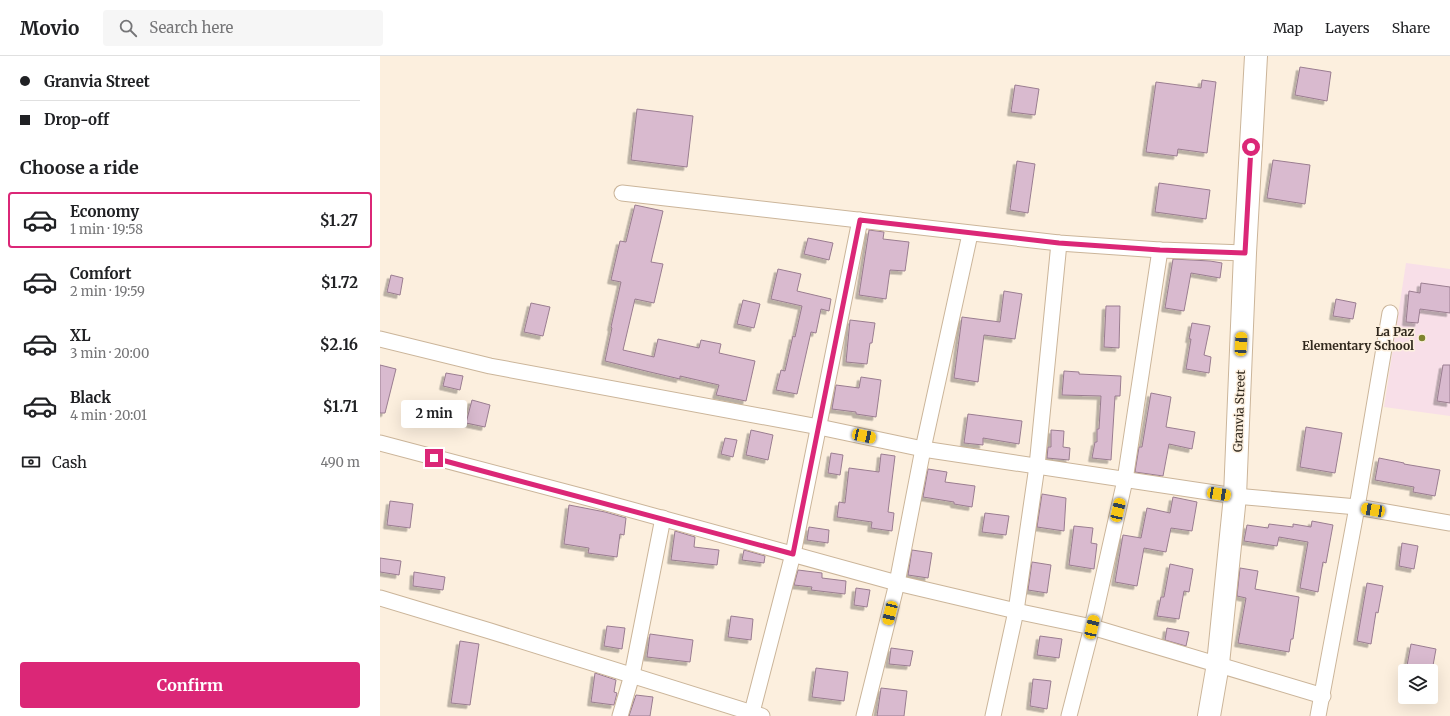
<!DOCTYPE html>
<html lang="en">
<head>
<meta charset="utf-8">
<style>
  :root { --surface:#fff; --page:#f6f6f6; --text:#202124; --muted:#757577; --line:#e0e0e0; --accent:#db2777 }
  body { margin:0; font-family:Merriweather,serif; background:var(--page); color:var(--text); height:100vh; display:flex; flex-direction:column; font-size:15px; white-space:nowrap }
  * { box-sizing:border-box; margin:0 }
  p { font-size:13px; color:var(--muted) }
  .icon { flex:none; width:22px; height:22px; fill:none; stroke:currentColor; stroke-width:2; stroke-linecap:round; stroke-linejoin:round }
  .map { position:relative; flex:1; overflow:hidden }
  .details { display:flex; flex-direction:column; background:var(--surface); width:380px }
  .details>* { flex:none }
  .top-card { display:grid; align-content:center; height:88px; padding:0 20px; background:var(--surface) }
  .tools { position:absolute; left:1018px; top:608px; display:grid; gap:8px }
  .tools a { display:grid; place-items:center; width:40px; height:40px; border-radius:4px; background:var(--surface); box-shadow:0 4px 16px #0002; font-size:20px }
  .end { position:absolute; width:18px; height:18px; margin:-9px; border:5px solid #db2777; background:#fff; box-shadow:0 0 0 2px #fff }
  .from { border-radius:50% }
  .bubble { position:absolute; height:28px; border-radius:4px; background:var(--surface); box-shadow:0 4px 16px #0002; font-size:13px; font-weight:700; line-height:28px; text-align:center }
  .car { position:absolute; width:12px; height:24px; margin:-12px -6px; border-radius:5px; box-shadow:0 0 3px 1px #0007; background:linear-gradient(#f5c518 24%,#345 0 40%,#f5c518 0 76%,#345 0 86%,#f5c518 0) }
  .top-card b { display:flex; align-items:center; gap:14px; height:38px; font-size:15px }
  .top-card b+b { border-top:1px solid var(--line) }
  .top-card i { width:10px; height:10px; background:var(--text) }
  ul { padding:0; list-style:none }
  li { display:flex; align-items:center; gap:12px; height:56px; margin:0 8px 6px; padding:0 12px; border:2px solid transparent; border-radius:4px }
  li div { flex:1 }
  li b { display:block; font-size:15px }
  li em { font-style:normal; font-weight:700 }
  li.active { border-color:var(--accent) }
  li>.icon { width:36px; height:36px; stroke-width:1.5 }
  h2 { padding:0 20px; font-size:18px; line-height:48px }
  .pay { display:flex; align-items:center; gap:10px; height:44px; padding:0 20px; font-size:15px }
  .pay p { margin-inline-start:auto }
  .button { display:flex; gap:8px; margin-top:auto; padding:8px 20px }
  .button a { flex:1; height:46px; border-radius:4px; background:var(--accent); color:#fff; font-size:16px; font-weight:700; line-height:46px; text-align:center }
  header { display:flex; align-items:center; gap:24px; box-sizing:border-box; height:56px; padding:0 20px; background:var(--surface); border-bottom:1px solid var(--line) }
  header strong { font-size:19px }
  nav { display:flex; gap:22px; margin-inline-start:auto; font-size:14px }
  .search { width:280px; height:36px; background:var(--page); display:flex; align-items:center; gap:10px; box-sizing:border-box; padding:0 14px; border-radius:4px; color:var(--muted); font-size:15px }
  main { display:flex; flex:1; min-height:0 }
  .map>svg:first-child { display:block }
</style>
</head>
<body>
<header>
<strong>Movio</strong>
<div class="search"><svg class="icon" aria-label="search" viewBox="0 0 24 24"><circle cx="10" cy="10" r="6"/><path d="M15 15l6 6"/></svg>Search here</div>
<nav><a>Map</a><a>Layers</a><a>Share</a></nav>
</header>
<main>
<section class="details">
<div class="top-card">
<b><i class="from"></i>Granvia Street</b>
<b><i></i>Drop-off</b>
</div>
<h2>Choose a ride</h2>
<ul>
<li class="active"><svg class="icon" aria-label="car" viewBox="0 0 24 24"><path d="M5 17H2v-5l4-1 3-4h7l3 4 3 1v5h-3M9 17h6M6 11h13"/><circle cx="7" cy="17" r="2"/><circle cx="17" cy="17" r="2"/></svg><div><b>Economy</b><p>1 min · 19:58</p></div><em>$1.27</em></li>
<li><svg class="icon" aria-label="car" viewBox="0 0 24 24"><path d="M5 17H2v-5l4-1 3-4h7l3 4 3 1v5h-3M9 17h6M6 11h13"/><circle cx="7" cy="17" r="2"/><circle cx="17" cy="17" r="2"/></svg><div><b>Comfort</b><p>2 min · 19:59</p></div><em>$1.72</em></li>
<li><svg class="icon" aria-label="car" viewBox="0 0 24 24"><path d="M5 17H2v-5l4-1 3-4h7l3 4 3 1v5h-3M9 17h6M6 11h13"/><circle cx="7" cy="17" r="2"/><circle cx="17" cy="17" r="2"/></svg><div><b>XL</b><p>3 min · 20:00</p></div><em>$2.16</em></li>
<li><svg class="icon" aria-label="car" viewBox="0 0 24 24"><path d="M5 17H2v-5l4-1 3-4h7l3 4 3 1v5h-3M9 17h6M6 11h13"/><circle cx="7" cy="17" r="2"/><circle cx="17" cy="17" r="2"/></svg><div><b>Black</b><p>4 min · 20:01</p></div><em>$1.71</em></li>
</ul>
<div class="pay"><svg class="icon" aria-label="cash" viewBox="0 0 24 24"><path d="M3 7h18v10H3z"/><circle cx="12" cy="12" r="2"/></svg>Cash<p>490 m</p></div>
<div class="button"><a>Confirm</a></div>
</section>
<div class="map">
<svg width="1070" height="660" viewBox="0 0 1070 660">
  <defs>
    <filter id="shadow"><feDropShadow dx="-3.5" dy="3.5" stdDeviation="0" flood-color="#0004"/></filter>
  </defs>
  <rect width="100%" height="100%" fill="#fcefde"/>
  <polygon fill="#f8dfe8" points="1026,207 1070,213 1070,360 1004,351"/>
  <g fill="#d9bacf" stroke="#9a7d90" filter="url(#shadow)">
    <polygon points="920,11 951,16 947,45 915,39"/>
    <polygon points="822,24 836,26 827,97 798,93 797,100 766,96 776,26 821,32"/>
    <polygon points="635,29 659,33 655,59 631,56"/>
    <polygon points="257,53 313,60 307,111 251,104"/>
    <polygon points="893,104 930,109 925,148 887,142"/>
    <polygon points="637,105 655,108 648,157 630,154"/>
    <polygon points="779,127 830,134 826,163 775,156"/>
    <polygon points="255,149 283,155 271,206 283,208 274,247 255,243 243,294 274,301 278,283 319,292 321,284 341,288 339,297 375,305 366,345 336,339 339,329 300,320 300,323 270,316 225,305 232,272 231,271 241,226 231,224 240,185 246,186"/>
    <polygon points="489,174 504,176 503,183 529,186 525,215 510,214 506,243 479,239"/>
    <polygon points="428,182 453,187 449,204 424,198"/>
    <polygon points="793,203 830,205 842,207 840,222 811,217 804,255 785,252"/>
    <polygon points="398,213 421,218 417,235 451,243 449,255 441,253 436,277 431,276 417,338 396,334 401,314 405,315 413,280 415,281 422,250 391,243"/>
    <polygon points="11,219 23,222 20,239 7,236"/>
    <polygon points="1041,227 1070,231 1070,257 1040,253 1038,267 1026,266 1029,235 1040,237"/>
    <polygon points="624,235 642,238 635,283 604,279 598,326 574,322 582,261 620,266"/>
    <polygon points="956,243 976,247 973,263 953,260"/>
    <polygon points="363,244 380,248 374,272 357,268"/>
    <polygon points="151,247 170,251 163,280 144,276"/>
    <polygon points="726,250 740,250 739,292 724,291"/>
    <polygon points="470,264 495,267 492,287 490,287 487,308 466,306"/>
    <polygon points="812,267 830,270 824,299 831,301 829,317 806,313 811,283 809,283"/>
    <polygon points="0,309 16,313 5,357 0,357"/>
    <polygon points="1063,309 1070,309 1070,347 1057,345"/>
    <polygon points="684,315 699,316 699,318 741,320 740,340 735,340 731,404 712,402 715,386 717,386 717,373 719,373 721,340 682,339"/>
    <polygon points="66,317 83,320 80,334 63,330"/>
    <polygon points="481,321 501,324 496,361 476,358 476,356 452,353 456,329 479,332"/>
    <polygon points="771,337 791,341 786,371 815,376 812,393 789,388 783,420 755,416 759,391 762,391"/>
    <polygon points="92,344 110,349 105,371 86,367"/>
    <polygon points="588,358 642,365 639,388 603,382 603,389 584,387"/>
    <polygon points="926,371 962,377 955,417 920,411"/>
    <polygon points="371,374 393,379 388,404 366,399"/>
    <polygon points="671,374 684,375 683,391 690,392 689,404 667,402 668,391 671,391"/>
    <polygon points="345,382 357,384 353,401 341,398"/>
    <polygon points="451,397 463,399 460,419 448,417"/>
    <polygon points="501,398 515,400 508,456 514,457 512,475 491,472 492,466 457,461 459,446 465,447 469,412 499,416"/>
    <polygon points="999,402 1024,407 1024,408 1060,414 1055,440 1033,436 1034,431 995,424"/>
    <polygon points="548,413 567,416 565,426 595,430 592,451 574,448 574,446 543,441"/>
    <polygon points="662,438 686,442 684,475 657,471"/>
    <polygon points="793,441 817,446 812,475 791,472 786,496 764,492 757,530 735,526 743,479 761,482 767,452 790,457"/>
    <polygon points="10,445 33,448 30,472 7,469"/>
    <polygon points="189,449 225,456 246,462 244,479 240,478 237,501 208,497 209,492 184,488"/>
    <polygon points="605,457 629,460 626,479 602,476"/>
    <polygon points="932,465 953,469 946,507 943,506 938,536 920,532 928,486 899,481 897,490 864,485 867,469 888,472 889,468 913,471 913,468 931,471"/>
    <polygon points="694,470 713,472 711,487 717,488 714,513 689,509"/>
    <polygon points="429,471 449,474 448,487 427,484"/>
    <polygon points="295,475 315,481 314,491 339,494 337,509 291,504"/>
    <polygon points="1022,487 1038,490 1034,513 1019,510"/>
    <polygon points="364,494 385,500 384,507 362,504"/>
    <polygon points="532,494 552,497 548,522 528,519"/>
    <polygon points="0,502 21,505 19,519 0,516"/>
    <polygon points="652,506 671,509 667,537 648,534"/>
    <polygon points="790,508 813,513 809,536 804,535 799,563 777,560 781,541 784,541"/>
    <polygon points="860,512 878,515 875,533 919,541 913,583 911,583 909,596 858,587 866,542 857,540"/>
    <polygon points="418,514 442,517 442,522 466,525 465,538 431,534 432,531 414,529"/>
    <polygon points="34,516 65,521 63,534 33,530"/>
    <polygon points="987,527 1003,530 998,557 996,556 991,588 977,585"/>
    <polygon points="476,532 490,534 487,551 474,549"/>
    <polygon points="351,560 373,563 371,584 348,581"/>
    <polygon points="227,570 245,572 242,593 224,590"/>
    <polygon points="787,572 809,576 806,590 785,584"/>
    <polygon points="270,578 313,584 310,606 267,601"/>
    <polygon points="660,580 682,583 679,602 657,599"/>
    <polygon points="80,585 99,588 90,649 71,647"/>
    <polygon points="1031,588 1056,593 1052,615 1026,615"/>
    <polygon points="511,592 533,595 530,610 509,608"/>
    <polygon points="436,612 468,616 464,645 432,641"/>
    <polygon points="215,617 236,624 234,636 237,637 234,649 211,646"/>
    <polygon points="653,623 671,625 667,653 650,650"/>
    <polygon points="501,632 527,635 524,660 497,660"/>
    <polygon points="256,639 273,641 270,660 249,660"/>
  </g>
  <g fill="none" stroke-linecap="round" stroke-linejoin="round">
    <g stroke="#cbb59a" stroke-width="17">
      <g id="street">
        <polyline points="242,137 679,187 780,194 865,197"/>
        <polyline points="0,283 110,310 439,371 543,393 855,440 977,451 1070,467"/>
        <polyline points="0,387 212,443 517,527 636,555 712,571 943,640"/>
        <polyline points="0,542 110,575 382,660"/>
        <polyline points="240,660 252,619 283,462"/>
        <polyline points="371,660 413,498 480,164"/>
        <polyline points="484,660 517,527 543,393 590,178"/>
        <polyline points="613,660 636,555 657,410 679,187"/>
        <polyline points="689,660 712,571 745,424 780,194"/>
        <polyline points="938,660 977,451 1010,257"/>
      </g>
    </g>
    <g stroke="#cbb59a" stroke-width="24">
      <polyline id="secondary" points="829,660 838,608 855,440 865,197 876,0"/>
    </g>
    <use href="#street" stroke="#fff" stroke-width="15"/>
    <use href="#secondary" stroke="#fff" stroke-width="22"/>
  </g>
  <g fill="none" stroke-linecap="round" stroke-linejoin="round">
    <polyline stroke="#db2777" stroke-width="5" points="54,402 413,498 480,164 679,187 780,194 865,197 871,91"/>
  </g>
  <circle fill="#7f842f" stroke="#fcefde" stroke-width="1.5" cx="1042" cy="282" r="4"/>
  <g text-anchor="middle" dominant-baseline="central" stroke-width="3" stroke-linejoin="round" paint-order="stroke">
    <g font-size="12" font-weight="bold" fill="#30281d" stroke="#fcefde" text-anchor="end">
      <text x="1034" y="275">La Paz<tspan x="1034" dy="14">Elementary School</tspan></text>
    </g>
    <g font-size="12" fill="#30281d" stroke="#fcefde">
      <text transform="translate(859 355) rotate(-88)">Granvia Street</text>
    </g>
  </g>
</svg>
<div class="tools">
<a><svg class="icon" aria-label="layers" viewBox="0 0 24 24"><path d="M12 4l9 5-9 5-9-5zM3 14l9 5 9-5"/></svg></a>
</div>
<i class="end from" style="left:871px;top:91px"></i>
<i class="end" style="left:54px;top:402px"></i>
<div class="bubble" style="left:21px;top:344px;width:66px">2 min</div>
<i class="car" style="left:861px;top:288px;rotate:3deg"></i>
<i class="car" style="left:484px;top:380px;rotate:102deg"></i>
<i class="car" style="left:839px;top:438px;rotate:99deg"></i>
<i class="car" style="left:738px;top:454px;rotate:13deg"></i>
<i class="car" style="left:993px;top:454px;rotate:280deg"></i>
<i class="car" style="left:510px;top:557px;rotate:194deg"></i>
<i class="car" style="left:712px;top:571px;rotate:13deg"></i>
</div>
</main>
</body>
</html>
